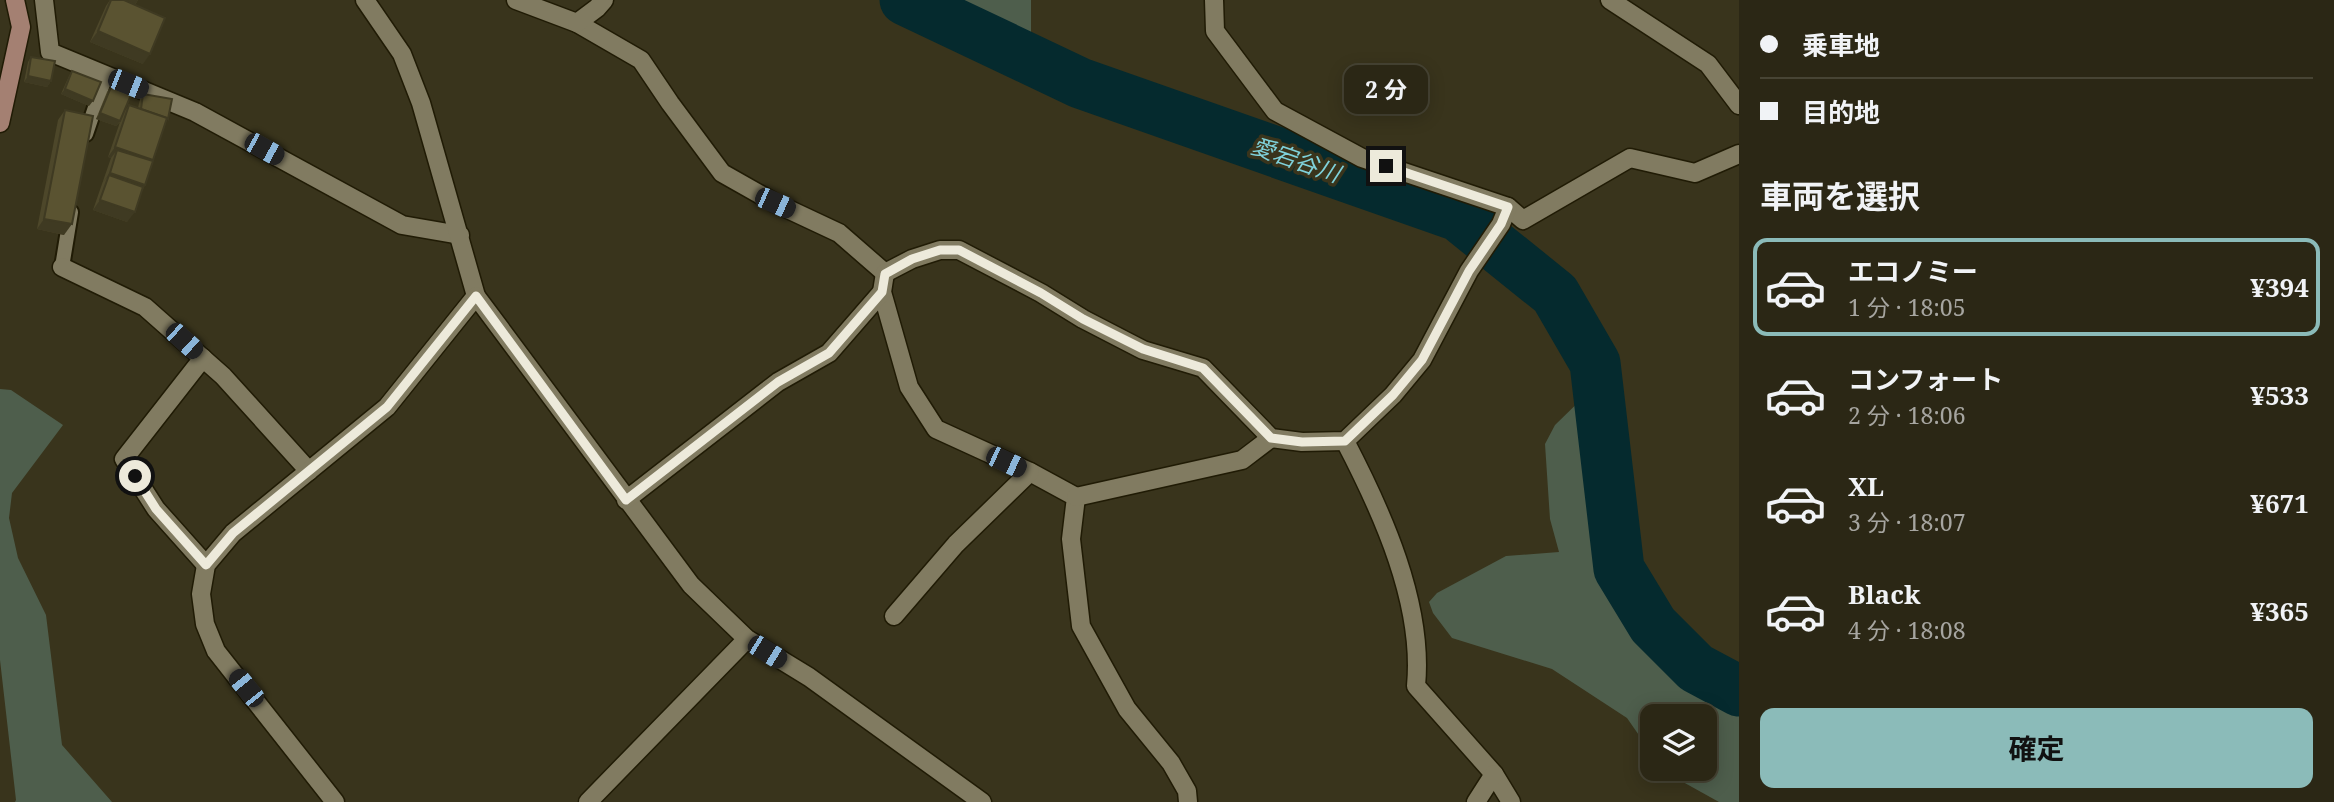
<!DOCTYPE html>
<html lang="ja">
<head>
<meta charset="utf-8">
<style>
  :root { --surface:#2b2715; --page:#373322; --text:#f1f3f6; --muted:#a6a5a0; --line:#474434; --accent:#8bbbb9 }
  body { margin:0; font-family:"Noto Serif","Noto Sans JP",serif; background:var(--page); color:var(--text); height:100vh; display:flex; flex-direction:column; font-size:26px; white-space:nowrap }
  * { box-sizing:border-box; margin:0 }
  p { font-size:23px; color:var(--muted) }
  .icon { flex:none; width:38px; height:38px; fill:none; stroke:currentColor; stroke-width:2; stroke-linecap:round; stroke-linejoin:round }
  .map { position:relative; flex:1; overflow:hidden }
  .drawer { display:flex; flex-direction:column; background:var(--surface); width:595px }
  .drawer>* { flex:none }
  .hud { display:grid; align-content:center; height:154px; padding:0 21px; background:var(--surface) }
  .controls { position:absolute; left:1640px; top:704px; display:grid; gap:14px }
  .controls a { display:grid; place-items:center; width:77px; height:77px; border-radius:14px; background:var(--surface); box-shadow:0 4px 18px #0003,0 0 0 2px var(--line); font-size:35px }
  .end { position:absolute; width:32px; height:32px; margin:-16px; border:9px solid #edeadb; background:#111; box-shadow:0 0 0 4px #111 }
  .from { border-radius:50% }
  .bubble { position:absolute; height:49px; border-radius:14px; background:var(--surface); box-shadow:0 4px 18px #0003,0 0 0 2px var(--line); font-size:23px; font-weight:700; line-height:49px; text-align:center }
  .car { position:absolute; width:21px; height:42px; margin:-21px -10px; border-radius:9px; box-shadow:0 0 5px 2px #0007; background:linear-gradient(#222 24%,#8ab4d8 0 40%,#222 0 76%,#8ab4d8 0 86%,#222 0) }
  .hud b { display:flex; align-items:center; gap:24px; height:66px; font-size:26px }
  .hud b+b { border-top:2px solid var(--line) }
  .hud i { width:18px; height:18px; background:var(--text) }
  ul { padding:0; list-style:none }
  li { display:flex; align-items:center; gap:21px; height:98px; margin:0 14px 10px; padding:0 7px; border:4px solid transparent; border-radius:14px }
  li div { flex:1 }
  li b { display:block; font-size:26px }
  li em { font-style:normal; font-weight:700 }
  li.active { border-color:var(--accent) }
  li>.icon { width:63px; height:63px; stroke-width:1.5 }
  h2 { padding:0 21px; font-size:32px; line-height:84px }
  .cta { display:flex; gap:14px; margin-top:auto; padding:14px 21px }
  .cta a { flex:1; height:80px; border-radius:14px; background:var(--accent); color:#111; font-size:28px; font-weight:700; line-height:80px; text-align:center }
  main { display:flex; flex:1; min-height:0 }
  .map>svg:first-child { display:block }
</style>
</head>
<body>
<main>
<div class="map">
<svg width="1739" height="802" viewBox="0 0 1739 802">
  <rect width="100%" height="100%" fill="#39341c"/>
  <g fill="#4e5e4c">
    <polygon points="956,0 1031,0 1031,35"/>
    <polygon points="1593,388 1611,389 1621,400 1611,452 1629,510 1623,529 1637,580 1616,600 1619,611 1739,696 1739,802 1719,802 1665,772 1662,768 1704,768 1704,716 1652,716 1652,754 1627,718 1552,669 1452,638 1433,613 1429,602 1437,593 1506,556 1559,552 1550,519 1545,444 1555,425"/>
    <polygon points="0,389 11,390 63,425 12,493 9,518 18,558 46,615 62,745 112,802 15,802 16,800 0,660"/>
  </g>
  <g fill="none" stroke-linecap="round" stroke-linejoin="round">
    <polyline stroke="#052a2e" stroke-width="51" points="905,0 1080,83 1458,216 1555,294 1595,363 1619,569 1653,625 1696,668 1739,691"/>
    <g stroke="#201b05" stroke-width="18">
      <g id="service">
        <polyline points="86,134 106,75"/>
        <polyline points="62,267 71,212"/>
      </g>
    </g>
    <g stroke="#201b05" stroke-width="21">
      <g id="minor">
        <polyline points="44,0 50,52 195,112 402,225 460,235"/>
        <polyline points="365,0 402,54 421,103 476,296 691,585 747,639 809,677 982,802"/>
        <polyline points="516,0 577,23 641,60 670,103 722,173 775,203 839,233 885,273"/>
        <polyline points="1214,0 1215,31 1275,111 1362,158 1508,207 1523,220 1630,158 1695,173 1739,154"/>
        <polyline points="1610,0 1708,64 1739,105"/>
        <polyline points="577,23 597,8 604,0"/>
        <polyline points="62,267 145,307 223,376 309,471"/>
        <polyline points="885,273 912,259 940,250 959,250 1041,293 1083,319 1143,350 1203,368 1271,438 1302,442 1345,441 1393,395 1422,360 1469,271 1501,224 1508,207"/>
        <polyline points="885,273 882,292 909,387 936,429 1030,472 1076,497 1071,539 1081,626 1127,709 1171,763 1187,791 1188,802"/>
        <polyline points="203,358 124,459 156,509 206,565"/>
        <path d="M1345,441C1382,512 1424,604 1416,686L1494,774L1511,802"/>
        <polyline points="1076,497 1242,460 1271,438"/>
        <polyline points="626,500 778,382 829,353 882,292"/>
        <polyline points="894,616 956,544 1030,472"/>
        <polyline points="335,802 216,651 205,624 201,594 206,565 233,533 387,407 476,296"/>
        <polyline points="588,802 747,639"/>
        <polyline points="1476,802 1494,774"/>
      </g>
    </g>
    <g stroke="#201b05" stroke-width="21">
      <polyline id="secondary" points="0,123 21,27 15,0"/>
    </g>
    <use href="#service" stroke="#817b61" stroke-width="14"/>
    <use href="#minor" stroke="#817b61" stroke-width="18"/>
    <use href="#secondary" stroke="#a48072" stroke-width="18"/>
  </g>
  <g fill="#4d472a">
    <polygon points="110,0 138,0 135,5 143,64 90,42 106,6"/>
    <polygon points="31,57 51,81 47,87 24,82 28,62"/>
    <polygon points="72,71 89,106 61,94 69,76"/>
    <polygon points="111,87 123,113 129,105 138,108 140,99 143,94 166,121 145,185 127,222 93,210 111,158 108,157 120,122 116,126 96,119 107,92"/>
    <polygon points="65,110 64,235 37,229 58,120"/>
  </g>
  <g fill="#3f3a22">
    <polygon points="112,0 138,0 132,9"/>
    <polygon points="98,31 150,54 143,64 90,42"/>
    <polygon points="28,76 51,81 47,87 24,82"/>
    <polygon points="65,89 93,101 89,106 61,94"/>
    <polygon points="100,113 120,121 116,126 96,119"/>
    <polygon points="115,147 153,160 146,170 117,150 111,158 108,157"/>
    <polygon points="110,173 145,185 138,195 109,175 102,183"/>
    <polygon points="100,200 135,212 127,222 93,210"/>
    <polygon points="44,219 72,224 64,235 37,229"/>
  </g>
  <g fill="#5a5331" stroke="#3f3a22" stroke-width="2">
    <polygon points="111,0 124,0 165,18 150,54 98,31"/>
    <polygon points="31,57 55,61 51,81 28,76"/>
    <polygon points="72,71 101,82 93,101 65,89"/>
    <polygon points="111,87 131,95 120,121 100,113"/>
    <polygon points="143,94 172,99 168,119 167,118 141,109"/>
    <polygon points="129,105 167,118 153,160 115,147"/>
    <polygon points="65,110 93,116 72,224 44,219"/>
    <polygon points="117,150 153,161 145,185 110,173"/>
    <polygon points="109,175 143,187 135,212 100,200"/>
  </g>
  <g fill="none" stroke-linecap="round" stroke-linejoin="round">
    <polyline stroke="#edeadb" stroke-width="9" points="135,476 156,509 206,565 233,533 387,407 476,296 626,500 778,382 829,353 882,292 885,274 912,259 940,250 959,250 1041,293 1083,319 1143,349 1203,368 1271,438 1302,442 1345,441 1393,395 1422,360 1469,271 1501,224 1508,207 1386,166"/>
  </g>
  <g text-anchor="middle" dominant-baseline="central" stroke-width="7" stroke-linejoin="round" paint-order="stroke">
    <g font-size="23" font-style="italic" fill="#7fd1da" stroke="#39341c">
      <text transform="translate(1296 159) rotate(19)">愛宕谷川</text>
    </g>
  </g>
</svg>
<div class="controls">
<a><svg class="icon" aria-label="layers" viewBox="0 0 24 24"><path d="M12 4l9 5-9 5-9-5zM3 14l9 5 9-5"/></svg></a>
</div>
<i class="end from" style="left:135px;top:476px"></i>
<i class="end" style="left:1386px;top:166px"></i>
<div class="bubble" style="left:1344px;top:65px;width:84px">2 分</div>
<i class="car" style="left:128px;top:84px;rotate:112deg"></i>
<i class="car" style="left:264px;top:149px;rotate:119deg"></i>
<i class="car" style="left:775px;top:203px;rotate:114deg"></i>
<i class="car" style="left:184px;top:341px;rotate:132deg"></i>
<i class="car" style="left:1006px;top:462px;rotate:115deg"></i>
<i class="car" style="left:767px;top:652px;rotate:122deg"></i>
<i class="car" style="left:246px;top:688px;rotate:321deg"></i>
</div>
<section class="drawer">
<div class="hud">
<b><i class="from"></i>乗車地</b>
<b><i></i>目的地</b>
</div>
<h2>車両を選択</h2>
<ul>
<li class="active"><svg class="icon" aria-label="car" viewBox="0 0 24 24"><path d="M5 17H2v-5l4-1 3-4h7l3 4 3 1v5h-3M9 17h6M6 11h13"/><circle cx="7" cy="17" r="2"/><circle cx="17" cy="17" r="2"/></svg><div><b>エコノミー</b><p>1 分 · 18:05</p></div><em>¥394</em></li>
<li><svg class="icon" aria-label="car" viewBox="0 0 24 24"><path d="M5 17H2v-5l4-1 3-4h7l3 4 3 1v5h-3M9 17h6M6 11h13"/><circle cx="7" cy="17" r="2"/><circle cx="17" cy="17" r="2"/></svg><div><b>コンフォート</b><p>2 分 · 18:06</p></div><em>¥533</em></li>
<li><svg class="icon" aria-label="car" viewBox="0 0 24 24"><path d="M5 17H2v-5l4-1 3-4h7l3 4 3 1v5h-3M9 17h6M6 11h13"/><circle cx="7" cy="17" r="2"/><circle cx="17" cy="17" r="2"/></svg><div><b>XL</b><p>3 分 · 18:07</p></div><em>¥671</em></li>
<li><svg class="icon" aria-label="car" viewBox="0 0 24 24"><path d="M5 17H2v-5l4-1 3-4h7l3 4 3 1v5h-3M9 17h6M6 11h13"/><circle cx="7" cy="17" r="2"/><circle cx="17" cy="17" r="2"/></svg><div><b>Black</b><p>4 分 · 18:08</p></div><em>¥365</em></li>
</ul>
<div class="cta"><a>確定</a></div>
</section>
</main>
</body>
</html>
